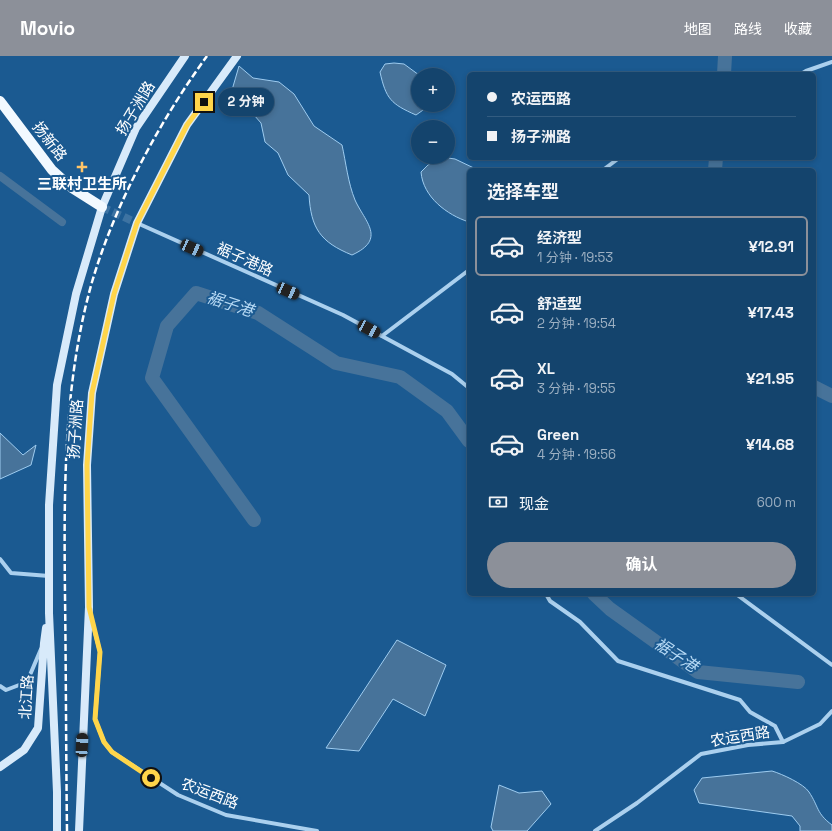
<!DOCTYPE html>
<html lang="zh">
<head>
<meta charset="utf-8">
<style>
  :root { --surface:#14446d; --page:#214e75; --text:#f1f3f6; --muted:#9db0c2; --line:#335c80; --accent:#8c9099 }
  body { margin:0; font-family:"Space Grotesk","Noto Sans SC",sans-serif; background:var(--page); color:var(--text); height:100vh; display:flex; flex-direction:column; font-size:15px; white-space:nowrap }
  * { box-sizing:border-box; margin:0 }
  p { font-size:13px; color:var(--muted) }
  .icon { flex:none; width:22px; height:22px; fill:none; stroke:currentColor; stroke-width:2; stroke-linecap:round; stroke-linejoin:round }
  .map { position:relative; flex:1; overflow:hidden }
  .drawer { position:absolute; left:467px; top:112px; width:349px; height:428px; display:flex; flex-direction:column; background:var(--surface); border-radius:6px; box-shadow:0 2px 6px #0003,0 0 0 1px var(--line) }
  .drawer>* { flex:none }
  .guide { position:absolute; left:467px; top:16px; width:349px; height:88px; border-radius:6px; box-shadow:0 2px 6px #0003,0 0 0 1px var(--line); display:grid; align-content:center; height:88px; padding:0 20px; background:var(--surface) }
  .controls { position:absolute; left:411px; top:12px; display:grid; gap:8px }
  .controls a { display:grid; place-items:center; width:44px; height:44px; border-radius:50%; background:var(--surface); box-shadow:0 2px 6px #0003,0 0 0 1px var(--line); font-size:20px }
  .end { position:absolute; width:18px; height:18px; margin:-9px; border:5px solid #ffd54a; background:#111; box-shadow:0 0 0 2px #111 }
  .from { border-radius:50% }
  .bubble { position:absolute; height:28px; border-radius:14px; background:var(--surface); box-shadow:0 2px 6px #0003,0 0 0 1px var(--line); font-size:13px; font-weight:700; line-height:28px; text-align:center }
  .car { position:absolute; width:12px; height:24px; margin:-12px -6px; border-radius:5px; box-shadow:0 0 3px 1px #0007; background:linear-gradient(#222 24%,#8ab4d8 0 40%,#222 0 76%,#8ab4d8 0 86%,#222 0) }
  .guide b { display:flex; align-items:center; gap:14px; height:38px; font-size:15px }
  .guide b+b { border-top:1px solid var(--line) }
  .guide i { width:10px; height:10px; background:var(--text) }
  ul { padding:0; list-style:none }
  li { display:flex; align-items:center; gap:12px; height:60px; margin:0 8px 6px; padding:0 12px; border:2px solid transparent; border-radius:6px }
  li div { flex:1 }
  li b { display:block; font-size:15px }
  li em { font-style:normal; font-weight:700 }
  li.on { border-color:var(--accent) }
  li>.icon { width:36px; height:36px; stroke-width:1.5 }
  h2 { padding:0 20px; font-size:18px; line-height:48px }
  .pay { display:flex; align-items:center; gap:10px; height:44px; padding:0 20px; font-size:15px }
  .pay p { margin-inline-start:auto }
  .button { display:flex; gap:8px; margin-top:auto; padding:8px 20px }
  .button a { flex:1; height:46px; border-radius:24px; background:var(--accent); color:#fff; font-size:16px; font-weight:700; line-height:46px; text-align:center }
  header { display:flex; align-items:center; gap:24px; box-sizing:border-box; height:56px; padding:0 20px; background:var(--accent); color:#fff }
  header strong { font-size:19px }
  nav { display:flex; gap:22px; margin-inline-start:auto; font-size:14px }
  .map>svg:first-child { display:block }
</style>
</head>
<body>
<header>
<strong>Movio</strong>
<nav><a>地图</a><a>路线</a><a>收藏</a></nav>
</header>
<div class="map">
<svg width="832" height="775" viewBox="0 0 832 775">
  <rect width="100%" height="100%" fill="#1b5a91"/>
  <g fill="#47739a" stroke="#9eccf0">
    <path d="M394,7L404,8L419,19L418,49H426V52L416,59C391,48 386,43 380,16L385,8Z"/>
    <path d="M239,10L253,22L279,26L294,38L314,70L342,89C346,107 348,127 355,144C365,166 387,183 352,199C320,186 311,172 309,139L288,119L278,97L265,86L261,67L232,34Z"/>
    <path d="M441,101L455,103L478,114H469V166C447,159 423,141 421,116L428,109Z"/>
    <polygon points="0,377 23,399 36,389 31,409 0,423"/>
    <polygon points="397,584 446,609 425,660 393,643 359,695 326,692"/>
    <path d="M772,715C782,718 804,728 809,736C819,751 816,757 832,769V775H800V770L792,760L699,747L694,734L702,722Z"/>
    <polygon points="499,729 519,737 542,735 551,748 527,775 493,775 491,771"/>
  </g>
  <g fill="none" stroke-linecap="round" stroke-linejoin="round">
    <polyline stroke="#47739a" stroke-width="8" points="0,120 62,166"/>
    <g stroke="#47739a" stroke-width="14">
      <polyline points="724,18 725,0"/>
      <polyline points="715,114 716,102"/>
      <polyline points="814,331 832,340"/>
      <polyline points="254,464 152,322 167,270 196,237 258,257 336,307 400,321 447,355 469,385"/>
      <polyline points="594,538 610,553 698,616 798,626"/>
    </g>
    <polyline stroke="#3d73a2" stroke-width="8" stroke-dasharray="8 4" stroke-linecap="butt" points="102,151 137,167"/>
    <g stroke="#abd0ee" stroke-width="4">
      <polyline points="801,18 806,15 832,6"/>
      <polyline points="603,114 619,102"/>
      <polyline points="137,167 343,259 452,318 469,332"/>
      <polyline points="382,280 469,214"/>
      <polyline points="0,503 11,517 49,520"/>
      <polyline points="546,538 550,545 580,566 618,605 740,644 750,656 775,670 783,686"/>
      <polyline points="736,538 832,609"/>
      <polyline points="91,561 100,596 95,663 104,686 112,696 178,739 226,759 317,775"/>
      <polyline points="0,630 6,634 27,626 41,593"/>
      <polyline points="595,775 637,747 701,698 748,689 783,686 820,668 832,655"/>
    </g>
    <g stroke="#d8eafa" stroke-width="8">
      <polyline points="0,711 24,694 38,672 44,587 46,572"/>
      <polyline points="57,775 57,736 49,557 49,449 57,329 76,238 102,151 136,72 185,0"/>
      <polyline points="79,775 89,551 87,409 92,337 114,238 137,167 187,69 237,0"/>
    </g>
    <polyline stroke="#f2f9ff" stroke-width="10" points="0,45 52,114 72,132 102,151"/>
    <path stroke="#fff" stroke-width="2.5" stroke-dasharray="7 3" stroke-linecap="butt" d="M67,775C66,697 66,618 65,540C64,435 63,328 92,226C115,148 159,66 207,0"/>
  </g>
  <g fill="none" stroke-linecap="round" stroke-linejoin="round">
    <polyline stroke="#ffd54a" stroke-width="5" points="151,722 112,696 104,686 95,663 100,596 89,551 87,409 92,337 114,238 137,167 187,69 204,46"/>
  </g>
  <path fill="#ffc568" stroke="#1b5a91" stroke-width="1.5" d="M80 105h4v4h4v4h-4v4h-4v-4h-4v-4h4z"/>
  <g text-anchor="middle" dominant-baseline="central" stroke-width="4" stroke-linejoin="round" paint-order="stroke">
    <g font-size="15" fill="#fff" stroke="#1b5a91">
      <text transform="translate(135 52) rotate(-59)">扬子洲路</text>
      <text transform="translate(50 85) rotate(52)">扬新路</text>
      <text transform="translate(245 203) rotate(24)">裾子港路</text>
      <text transform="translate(75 373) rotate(-86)">扬子洲路</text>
      <text transform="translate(26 641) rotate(-86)">北江路</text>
      <text transform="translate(740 680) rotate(-9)">农运西路</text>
      <text transform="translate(210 737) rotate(21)">农运西路</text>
    </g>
    <g font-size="15" font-weight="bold" fill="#fff" stroke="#1b5a91">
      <text x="82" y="127">三联村卫生所</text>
    </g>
    <g font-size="16" font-style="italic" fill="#b7daf5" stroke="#1b5a91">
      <text transform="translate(230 248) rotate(18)">裾子港</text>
      <text transform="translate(676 599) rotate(33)">裾子港</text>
    </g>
  </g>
</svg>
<div class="controls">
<a>+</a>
<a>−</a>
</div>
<i class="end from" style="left:151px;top:722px"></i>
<i class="end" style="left:204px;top:46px"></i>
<div class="bubble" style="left:218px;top:32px;width:56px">2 分钟</div>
<i class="car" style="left:192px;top:192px;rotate:114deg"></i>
<i class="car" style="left:288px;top:235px;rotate:114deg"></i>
<i class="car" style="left:369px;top:273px;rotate:118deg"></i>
<i class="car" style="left:82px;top:689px;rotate:3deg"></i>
<div class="guide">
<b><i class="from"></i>农运西路</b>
<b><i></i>扬子洲路</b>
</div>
<section class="drawer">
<h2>选择车型</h2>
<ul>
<li class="on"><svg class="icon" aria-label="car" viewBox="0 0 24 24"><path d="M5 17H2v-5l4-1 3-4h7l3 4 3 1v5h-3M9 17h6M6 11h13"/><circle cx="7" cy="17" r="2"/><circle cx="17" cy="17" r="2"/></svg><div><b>经济型</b><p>1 分钟 · 19:53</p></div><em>¥12.91</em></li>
<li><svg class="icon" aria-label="car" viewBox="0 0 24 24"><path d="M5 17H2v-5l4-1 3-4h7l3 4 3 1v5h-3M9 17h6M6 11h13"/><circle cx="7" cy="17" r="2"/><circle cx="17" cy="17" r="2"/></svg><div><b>舒适型</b><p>2 分钟 · 19:54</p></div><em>¥17.43</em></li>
<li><svg class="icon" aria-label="car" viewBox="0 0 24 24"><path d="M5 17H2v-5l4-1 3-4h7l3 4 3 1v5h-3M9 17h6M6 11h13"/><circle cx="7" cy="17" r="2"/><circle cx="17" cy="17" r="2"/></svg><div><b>XL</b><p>3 分钟 · 19:55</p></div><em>¥21.95</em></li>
<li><svg class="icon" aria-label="car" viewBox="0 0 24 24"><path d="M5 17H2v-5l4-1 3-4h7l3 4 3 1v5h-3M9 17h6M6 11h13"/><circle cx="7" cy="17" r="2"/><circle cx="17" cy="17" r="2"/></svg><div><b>Green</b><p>4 分钟 · 19:56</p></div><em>¥14.68</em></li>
</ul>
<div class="pay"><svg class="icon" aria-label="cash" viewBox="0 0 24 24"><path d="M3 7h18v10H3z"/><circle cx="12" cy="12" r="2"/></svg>现金<p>600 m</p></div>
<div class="button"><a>确认</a></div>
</section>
</div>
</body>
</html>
